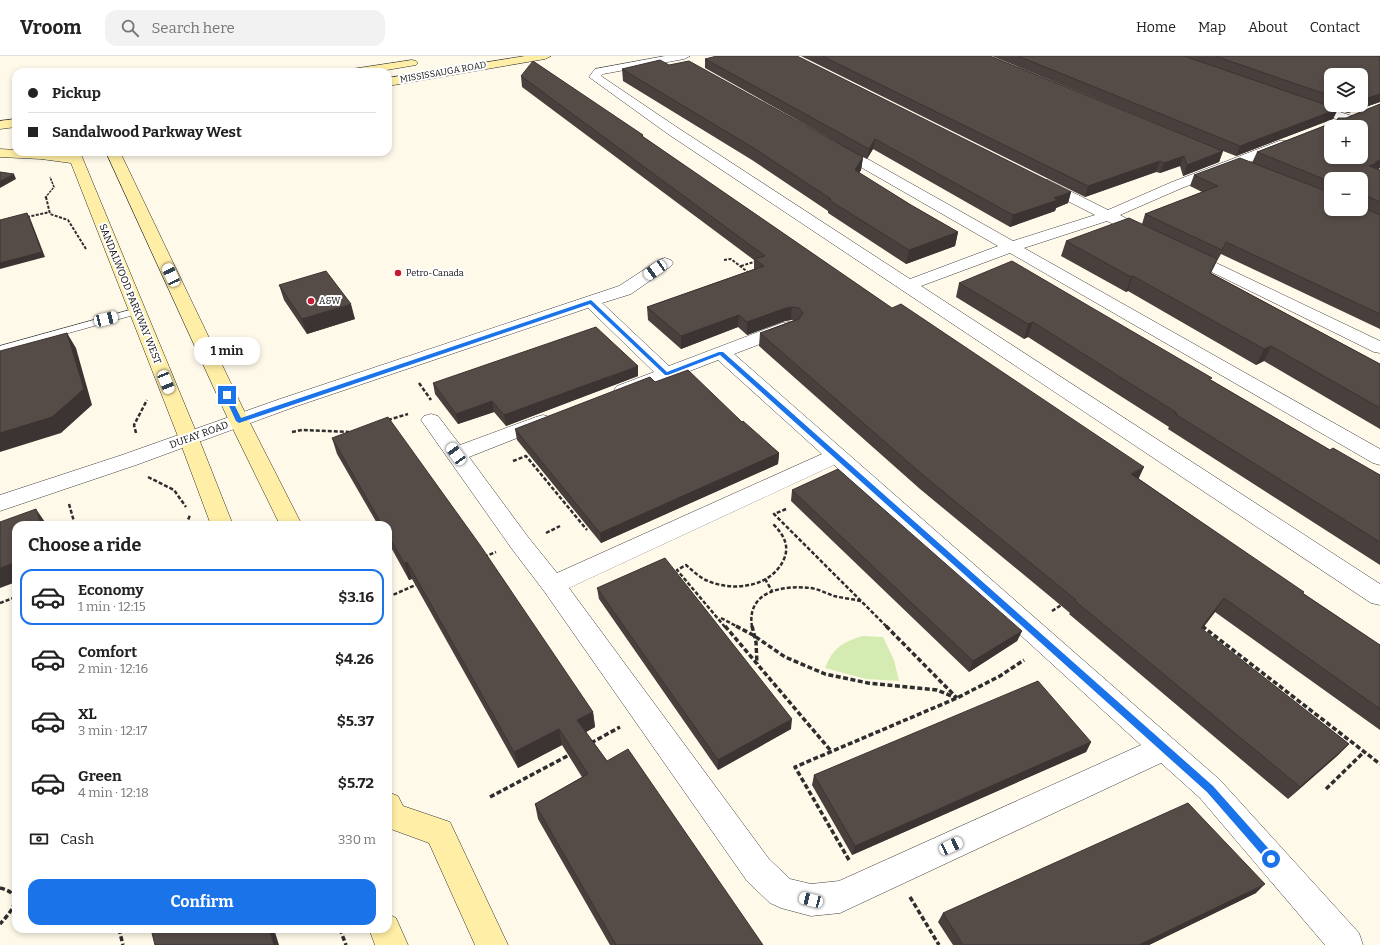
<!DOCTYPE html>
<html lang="en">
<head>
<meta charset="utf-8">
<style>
  :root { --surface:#fff; --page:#f2f2f2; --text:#222; --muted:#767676; --line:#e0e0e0; --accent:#1a73e8 }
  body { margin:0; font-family:Bitter,serif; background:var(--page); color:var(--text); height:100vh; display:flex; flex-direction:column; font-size:15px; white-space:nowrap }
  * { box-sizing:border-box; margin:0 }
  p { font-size:13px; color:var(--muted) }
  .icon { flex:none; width:22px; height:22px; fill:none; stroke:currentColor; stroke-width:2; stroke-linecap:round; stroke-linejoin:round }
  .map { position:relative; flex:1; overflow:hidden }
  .details { position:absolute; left:12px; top:465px; width:380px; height:412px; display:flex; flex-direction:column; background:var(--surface); border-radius:12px; box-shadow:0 2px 6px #0003 }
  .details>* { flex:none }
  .hud { position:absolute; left:12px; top:12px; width:380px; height:88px; border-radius:12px; box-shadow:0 2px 6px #0003; display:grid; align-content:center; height:88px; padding:0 16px; background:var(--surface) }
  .buttons { position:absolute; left:1324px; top:12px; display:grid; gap:8px }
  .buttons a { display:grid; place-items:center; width:44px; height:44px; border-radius:8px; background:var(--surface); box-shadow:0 2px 6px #0003; font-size:20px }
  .end { position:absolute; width:18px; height:18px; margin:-9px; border:5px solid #1a73e8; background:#fff; box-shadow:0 0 0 2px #fff }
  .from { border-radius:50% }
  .bubble { position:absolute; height:28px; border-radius:12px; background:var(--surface); box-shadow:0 2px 6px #0003; font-size:13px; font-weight:700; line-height:28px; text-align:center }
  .car { position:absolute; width:12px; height:24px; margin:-12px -6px; border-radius:5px; box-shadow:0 0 3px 1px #0007; background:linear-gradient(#fff 24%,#345 0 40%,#fff 0 76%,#345 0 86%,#fff 0) }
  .hud b { display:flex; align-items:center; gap:14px; height:38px; font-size:15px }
  .hud b+b { border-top:1px solid var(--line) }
  .hud i { width:10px; height:10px; background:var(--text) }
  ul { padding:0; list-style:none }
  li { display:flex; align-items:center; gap:12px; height:56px; margin:0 8px 6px; padding:0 8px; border:2px solid transparent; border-radius:12px }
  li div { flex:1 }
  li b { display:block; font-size:15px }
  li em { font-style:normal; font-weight:700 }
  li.selected { border-color:var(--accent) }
  li>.icon { width:36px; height:36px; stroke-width:1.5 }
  h2 { padding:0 16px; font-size:18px; line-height:48px }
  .pay { display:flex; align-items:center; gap:10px; height:44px; padding:0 16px; font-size:15px }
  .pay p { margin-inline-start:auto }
  .button { display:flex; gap:8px; margin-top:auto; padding:8px 16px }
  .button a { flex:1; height:46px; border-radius:12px; background:var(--accent); color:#fff; font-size:16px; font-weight:700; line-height:46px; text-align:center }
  header { display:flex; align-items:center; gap:24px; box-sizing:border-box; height:56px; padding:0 20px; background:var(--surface); border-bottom:1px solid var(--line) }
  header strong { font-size:19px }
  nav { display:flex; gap:22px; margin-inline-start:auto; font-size:14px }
  .search { width:280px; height:36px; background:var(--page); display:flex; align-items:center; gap:10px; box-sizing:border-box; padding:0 14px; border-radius:12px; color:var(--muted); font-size:15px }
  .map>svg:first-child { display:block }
</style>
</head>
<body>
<header>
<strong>Vroom</strong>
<div class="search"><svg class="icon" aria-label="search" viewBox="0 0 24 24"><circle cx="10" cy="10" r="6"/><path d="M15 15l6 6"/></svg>Search here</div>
<nav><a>Home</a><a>Map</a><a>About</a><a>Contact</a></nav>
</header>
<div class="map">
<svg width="1380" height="889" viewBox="0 0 1380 889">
  <rect width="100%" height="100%" fill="#fff9ea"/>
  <path fill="#d4ebb2" d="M862,580L883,581L894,604L899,625L866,623L825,612C833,592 841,587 862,580Z"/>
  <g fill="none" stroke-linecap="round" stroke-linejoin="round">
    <g stroke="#3f3f3f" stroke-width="1">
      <polygon id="service" points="137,252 142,255 141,257 0,296 0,290"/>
    </g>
    <g stroke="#3f3f3f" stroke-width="1">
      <g id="minor">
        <polygon points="665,0 690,0 684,3 603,18 601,20 678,72 910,223 998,190 831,94 829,91 831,88 841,88 1013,185 1095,159 1038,130 1036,127 1038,124 1043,123 1048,124 1108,154 1172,126 1279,85 1289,85 1291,88 1289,91 1182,132 1120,159 1150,175 1153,178 1150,181 1145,183 1140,181 1107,165 1024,192 1380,393 1380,409 1373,407 1010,197 921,230 1380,528 1380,549 1371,547 668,78 589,21 595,13"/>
        <polygon points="1307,45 1352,60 1354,63 1352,66 1348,67 1303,52 1301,49 1303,46"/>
        <polygon points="1187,193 1380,285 1380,297 1374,296 1181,201 1179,198 1181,195"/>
        <path d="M665,202L671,204L673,207L671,210L631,238L602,247L669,310L782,267L788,266L794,267L797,271L794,275L734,298L1220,724L1359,877L1363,889H1325L1200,742L1161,707L840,857L811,860L781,852L770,847L747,825L544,535L512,493L421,364L424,360L431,358L438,360L460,389L536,361L543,359L550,361L553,365L550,369L469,401L528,481L557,517L822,398L718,304L631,338L624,340L617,338L614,334L617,330L654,316L588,252L294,351L136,409L0,455V439L122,399L280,343L619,230L659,204ZM834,409L1141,689L839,825L811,828L790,823L769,803L569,532Z"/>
      </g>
    </g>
    <g stroke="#2e2e2e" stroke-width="1">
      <g id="secondary">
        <polygon points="525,0 551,0 545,3 388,30 388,22"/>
        <polygon points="412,4 416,5 418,7 416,9 375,16 346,16 348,14 352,13"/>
        <polygon points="16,63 16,71 0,73 0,65"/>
        <polygon points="0,93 16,94 16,96 49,96 67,99 66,96 80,96 199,383 233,469 211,469 179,383 71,107 41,103 0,101"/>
        <polygon points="106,96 120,96 249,365 302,469 280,469 229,365"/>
        <polygon points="388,736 398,740 403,750 450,766 508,889 475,889 429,787 388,772"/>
        <polygon points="388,858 396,862 408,889 375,889 369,873 388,873"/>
      </g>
    </g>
    <polyline stroke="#2e2e2e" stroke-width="1.5" stroke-dasharray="2.5 1" stroke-linecap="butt" points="45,142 54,131 50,121"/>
    <g stroke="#2e2e2e" stroke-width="2" stroke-dasharray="3 1.5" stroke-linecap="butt">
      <polyline points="46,141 50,158 68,164 86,193"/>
      <polyline points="27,161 50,156"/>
      <polyline points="724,204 731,203 749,217"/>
      <polyline points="741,210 757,205"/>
    </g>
    <g stroke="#2e2e2e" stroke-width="2.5" stroke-dasharray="4 2" stroke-linecap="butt">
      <polyline points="419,327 431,344"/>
      <polyline points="388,364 408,358"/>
      <polyline points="292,376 302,374 349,376"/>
      <polyline points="136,377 134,369 147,344"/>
      <polyline points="513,405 526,400 587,474"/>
      <polyline points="148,421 174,434 186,451"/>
      <polyline points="69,448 75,469"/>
      <polyline points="786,453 774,458 887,571"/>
      <polyline points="186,469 190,459"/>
      <polyline points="546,477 560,470"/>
      <polyline points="484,501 496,496"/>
      <polyline points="765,523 772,535"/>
      <polyline points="388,541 418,528"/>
      <polyline points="0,547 16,541"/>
      <polyline points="1052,555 1063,548"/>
      <polyline points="721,562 738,571"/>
      <path d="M725,571L677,514L686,509C693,515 700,522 708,525C734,536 772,531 784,503C790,489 783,478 773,468"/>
      <path d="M752,571C746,535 783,529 810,532C818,533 826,537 834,540C842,542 852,543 861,545"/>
    </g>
    <g stroke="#2e2e2e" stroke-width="3.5" stroke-dasharray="5 2.5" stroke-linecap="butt">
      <polyline points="725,570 831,695"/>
      <polyline points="736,570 753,579 785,601 825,618 868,627 937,634 954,641"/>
      <polyline points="752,570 756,586 757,608"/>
      <polyline points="886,570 957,642"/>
      <polyline points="1202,570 1380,708"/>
      <polyline points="591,687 620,671"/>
      <polyline points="1326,733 1364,696"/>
      <polyline points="490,741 571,698"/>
      <polyline points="849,804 795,711 957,642 1000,620 1024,604"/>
      <path d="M0,832C26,838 12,855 0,868"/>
      <polyline points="910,841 939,889"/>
      <polyline points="119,873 123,889"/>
      <polyline points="340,873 346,889"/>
    </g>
    <use href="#service" fill="#fff" fill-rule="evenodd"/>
    <use href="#minor" fill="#fff" fill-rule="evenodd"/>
    <use href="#secondary" fill="#ffeea5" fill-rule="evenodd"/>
  </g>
  <g fill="#49403d" fill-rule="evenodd">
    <path d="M801,0H990L1213,91L992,0H1380V46L1348,57L1337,54L1333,63L1236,100L1223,95L1219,106L1183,120L1180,110L1160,117L1156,116L1085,141ZM1331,19L1361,49H1331Z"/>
    <polygon points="705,3 1071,136 1068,147 1056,152 1055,155 1010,171 873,93 867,103 863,101 861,114 859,117 911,149 958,176 955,190 906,208 828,157 828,155 752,104 623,25 622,13 669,9 843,90 705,12"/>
    <polygon points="521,20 643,79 643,81 1138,422 1303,537 1380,589 1380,674 1215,556 1202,573 1349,688 1337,700 1288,743 1069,558 1070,557 920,433 759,290 760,277 794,264 791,264 785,265 747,279 738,271 681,293 648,264 647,251 754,213 754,204 522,31"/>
    <path d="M1380,48V112L1378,113L1380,114V273L1221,198L1217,205L1211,217L1380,308V373L1264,305L1256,309L1128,235L1126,236L1061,200L1066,185L1142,168L1145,158L1202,136L1190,130L1194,119L1252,107L1257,96L1336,65L1338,62H1346ZM1331,123H1361V153H1331Z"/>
    <polygon points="959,227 1211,324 1330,394 1380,419 1380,509 1168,373 1169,371 1028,281 1024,283 956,241"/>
    <polygon points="279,229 355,263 307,278 284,244"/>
    <polygon points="638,320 506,370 494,356 458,368 435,338 433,327"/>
    <polygon points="655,326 742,366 779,397 778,408 601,487 517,384 515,373"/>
    <polygon points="332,382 593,656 595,671 586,676 607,705 763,889 610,889 538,763 535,748 582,721 562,689 518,712 412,523 409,524 388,486 388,469 378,469 337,398"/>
    <polygon points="792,434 1022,575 1017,585 969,616 791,445"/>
    <polygon points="597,532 791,673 718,714 599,543"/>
    <polygon points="1091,686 1086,696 852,799 812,729 814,719"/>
    <polygon points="1256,837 1149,889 953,889 938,866 943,857"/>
  </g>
  <g fill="#3c3432">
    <polygon points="1380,38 1380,46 1348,57 1352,49 1361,49 1361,44"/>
    <polygon points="1338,53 1333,63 1236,100 1240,90"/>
    <polygon points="875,83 873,93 867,103 869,93"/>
    <polygon points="1223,95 1219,106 1183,120 1187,109"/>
    <polygon points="1184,100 1180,110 1160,117 1164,107"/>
    <polygon points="863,101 861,114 853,127 855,114"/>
    <polygon points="1380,104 1380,112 1373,115 1369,110 1375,106"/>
    <polygon points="1160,105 1156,116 1085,141 1088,130"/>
    <polygon points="14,118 16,123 0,132 0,125"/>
    <polygon points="1071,136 1068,147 1056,152 1055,155 1010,171 1013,159 1054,142"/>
    <polygon points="27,157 30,162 45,201 0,213 0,207"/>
    <polygon points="958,176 955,190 906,208 909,194"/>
    <polygon points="1133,220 1128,235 1126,236 1131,221"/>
    <polygon points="351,248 355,263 307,278 302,263"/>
    <polygon points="792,251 791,264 785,265 747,279 747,266 786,252"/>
    <polygon points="739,259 738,271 681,293 681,280"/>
    <polygon points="1033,266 1028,281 1024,283 1028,268"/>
    <polygon points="67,277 76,292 92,349 61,377 0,396 0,377"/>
    <polygon points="1271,290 1264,305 1256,309 1264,293"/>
    <polygon points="638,310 638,320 506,370 504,359"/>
    <polygon points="492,345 494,356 458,368 456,358"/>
    <polygon points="779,397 778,408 601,487 600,477"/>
    <polygon points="1144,411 1138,424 1131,418"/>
    <polygon points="36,453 47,469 41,469"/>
    <polygon points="16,506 16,526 0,532 0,512"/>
    <polygon points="407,506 412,523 409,524 404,507"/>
    <polygon points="1224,542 1215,556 1193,585 1201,572"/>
    <polygon points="1022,575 1017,585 969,616 973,605"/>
    <polygon points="593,656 595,671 579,680 577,664"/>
    <polygon points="792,663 791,673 718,714 718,704"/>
    <polygon points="559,673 562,689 518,712 514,696"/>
    <polygon points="1091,686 1086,696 852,799 855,790"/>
    <polygon points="1349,688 1337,700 1288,743 1300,731"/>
    <polygon points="1265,828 1256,837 1149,889 1139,889"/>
    <polygon points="269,873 274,873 279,889 274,889"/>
  </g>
  <g fill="#554b47" stroke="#3c3432" fill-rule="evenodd">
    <polygon points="717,0 797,0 1071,136 1054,142 1058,144 1013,159 875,83 869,93 705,3"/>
    <polygon points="822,0 990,0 1223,95 1187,109 1184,100 1164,107 1160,105 1088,130"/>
    <polygon points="1018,0 1184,0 1338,53 1240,90"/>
    <polygon points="1215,0 1377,0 1380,1 1380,38 1361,44 1361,19 1331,19 1331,40"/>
    <polygon points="660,4 669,9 689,5 863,101 855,114 911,149 958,176 909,194 829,144 831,143 752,91 622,13"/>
    <polygon points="533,5 643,79 642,80 892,252 901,248 1144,411 1131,418 1304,536 1302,537 1380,589 1380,653 1224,542 1201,572 1349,688 1300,731 1075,545 1076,544 924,420 760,277 799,263 803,257 799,252 792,251 786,252 747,266 739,259 681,280 647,251 764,210 754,203 765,200 521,20"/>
    <path d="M1380,48V104L1375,106L1377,107L1369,110L1380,114V146L1367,140H1361V123H1331V126L1257,96L1337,65L1338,62H1346ZM1331,71H1361V101H1331Z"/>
    <polygon points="1240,102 1331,137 1331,153 1361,153 1361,151 1380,159 1380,258 1226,186 1222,194 1145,158 1218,130 1194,119"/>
    <polygon points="0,116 14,118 0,125"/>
    <polygon points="27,157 42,196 0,207 0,164"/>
    <polygon points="1129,162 1217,203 1210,217 1380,308 1380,352 1271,290 1264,293 1133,220 1131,221 1066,185"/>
    <polygon points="1012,205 1212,322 1209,323 1330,394 1333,392 1380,419 1380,486 1175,358 1177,357 1033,266 1028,268 959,227"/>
    <polygon points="326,215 351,248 302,263 279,229"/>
    <polygon points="596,271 638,310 504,359 492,345 456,358 433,327"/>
    <polygon points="67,277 84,333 52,361 0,377 0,295"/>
    <polygon points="688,314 742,366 743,365 779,397 600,477 515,373 650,321 655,326"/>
    <polygon points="388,361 480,489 593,656 577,664 607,705 628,693 763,889 616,889 535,748 588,718 559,673 514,696 407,506 404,507 388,479 388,469 382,469 332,382"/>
    <polygon points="838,413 1022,575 973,605 792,434"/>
    <polygon points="36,453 41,469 16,469 16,506 0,512 0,466"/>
    <polygon points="665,502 792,663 718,704 597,532"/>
    <polygon points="1038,625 1091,686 855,790 814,719"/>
    <polygon points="1188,747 1265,828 1139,889 963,889 943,857"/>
    <polygon points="151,873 269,873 274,889 155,889"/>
  </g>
  <polygon fill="#1a73e8" points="591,244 667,316 719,296 723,296 1213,730 1275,800 1276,803 1275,806 1271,808 1268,806 1207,736 720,299 668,319 665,319 590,248 239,367 236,365 224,339 229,338 241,362"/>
  <g fill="#c31c32" stroke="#fff" stroke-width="1.5">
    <circle cx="398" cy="217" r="4"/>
    <circle cx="311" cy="245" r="4"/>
  </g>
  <g text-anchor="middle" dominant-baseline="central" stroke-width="4" stroke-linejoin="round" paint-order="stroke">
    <g font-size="9" fill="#0c0c0c" stroke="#fff">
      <text transform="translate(443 16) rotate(-10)">MISSISSAUGA ROAD</text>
    </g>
    <g font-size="9" fill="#0c0c0c" stroke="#fff" text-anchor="start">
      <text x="406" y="217">Petro-Canada</text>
      <text x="319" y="245">A&amp;W</text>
    </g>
    <g font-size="10" fill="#0c0c0c" stroke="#fff">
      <text transform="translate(130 238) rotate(68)">SANDALWOOD PARKWAY WEST</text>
      <text transform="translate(199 379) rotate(-20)">DUFAY ROAD</text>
    </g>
  </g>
</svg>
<div class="buttons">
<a><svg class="icon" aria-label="layers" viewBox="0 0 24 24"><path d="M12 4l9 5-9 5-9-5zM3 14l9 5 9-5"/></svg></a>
<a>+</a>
<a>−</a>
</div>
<i class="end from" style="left:1271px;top:803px"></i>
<i class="end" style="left:227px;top:339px"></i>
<div class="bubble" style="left:194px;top:281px;width:66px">1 min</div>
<i class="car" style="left:655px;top:214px;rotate:235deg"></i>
<i class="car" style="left:171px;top:219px;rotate:335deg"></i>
<i class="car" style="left:106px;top:263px;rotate:76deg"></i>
<i class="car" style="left:166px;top:326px;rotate:158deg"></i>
<i class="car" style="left:456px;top:398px;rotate:324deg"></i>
<i class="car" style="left:951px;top:790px;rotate:65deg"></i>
<i class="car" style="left:811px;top:844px;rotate:285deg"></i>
<div class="hud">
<b><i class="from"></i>Pickup</b>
<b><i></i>Sandalwood Parkway West</b>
</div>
<section class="details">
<h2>Choose a ride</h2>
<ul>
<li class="selected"><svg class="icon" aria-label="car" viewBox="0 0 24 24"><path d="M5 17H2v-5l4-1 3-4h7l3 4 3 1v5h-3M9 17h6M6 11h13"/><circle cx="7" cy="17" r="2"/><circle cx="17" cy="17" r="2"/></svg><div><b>Economy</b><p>1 min · 12:15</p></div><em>$3.16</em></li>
<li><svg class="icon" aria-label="car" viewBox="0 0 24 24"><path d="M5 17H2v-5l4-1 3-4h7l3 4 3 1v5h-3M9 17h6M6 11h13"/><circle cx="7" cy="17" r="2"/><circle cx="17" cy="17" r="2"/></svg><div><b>Comfort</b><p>2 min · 12:16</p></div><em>$4.26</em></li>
<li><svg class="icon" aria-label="car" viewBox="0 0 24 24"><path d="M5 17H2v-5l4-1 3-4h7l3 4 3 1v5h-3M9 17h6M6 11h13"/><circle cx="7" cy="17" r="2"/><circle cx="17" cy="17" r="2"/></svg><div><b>XL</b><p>3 min · 12:17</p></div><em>$5.37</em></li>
<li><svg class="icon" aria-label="car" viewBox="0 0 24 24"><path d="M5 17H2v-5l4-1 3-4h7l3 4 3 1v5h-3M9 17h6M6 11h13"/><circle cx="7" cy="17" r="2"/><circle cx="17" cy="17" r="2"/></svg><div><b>Green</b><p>4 min · 12:18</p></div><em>$5.72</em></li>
</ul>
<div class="pay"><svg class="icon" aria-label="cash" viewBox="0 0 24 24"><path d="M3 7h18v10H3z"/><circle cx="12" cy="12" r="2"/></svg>Cash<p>330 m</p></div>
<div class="button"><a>Confirm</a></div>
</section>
</div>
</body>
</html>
